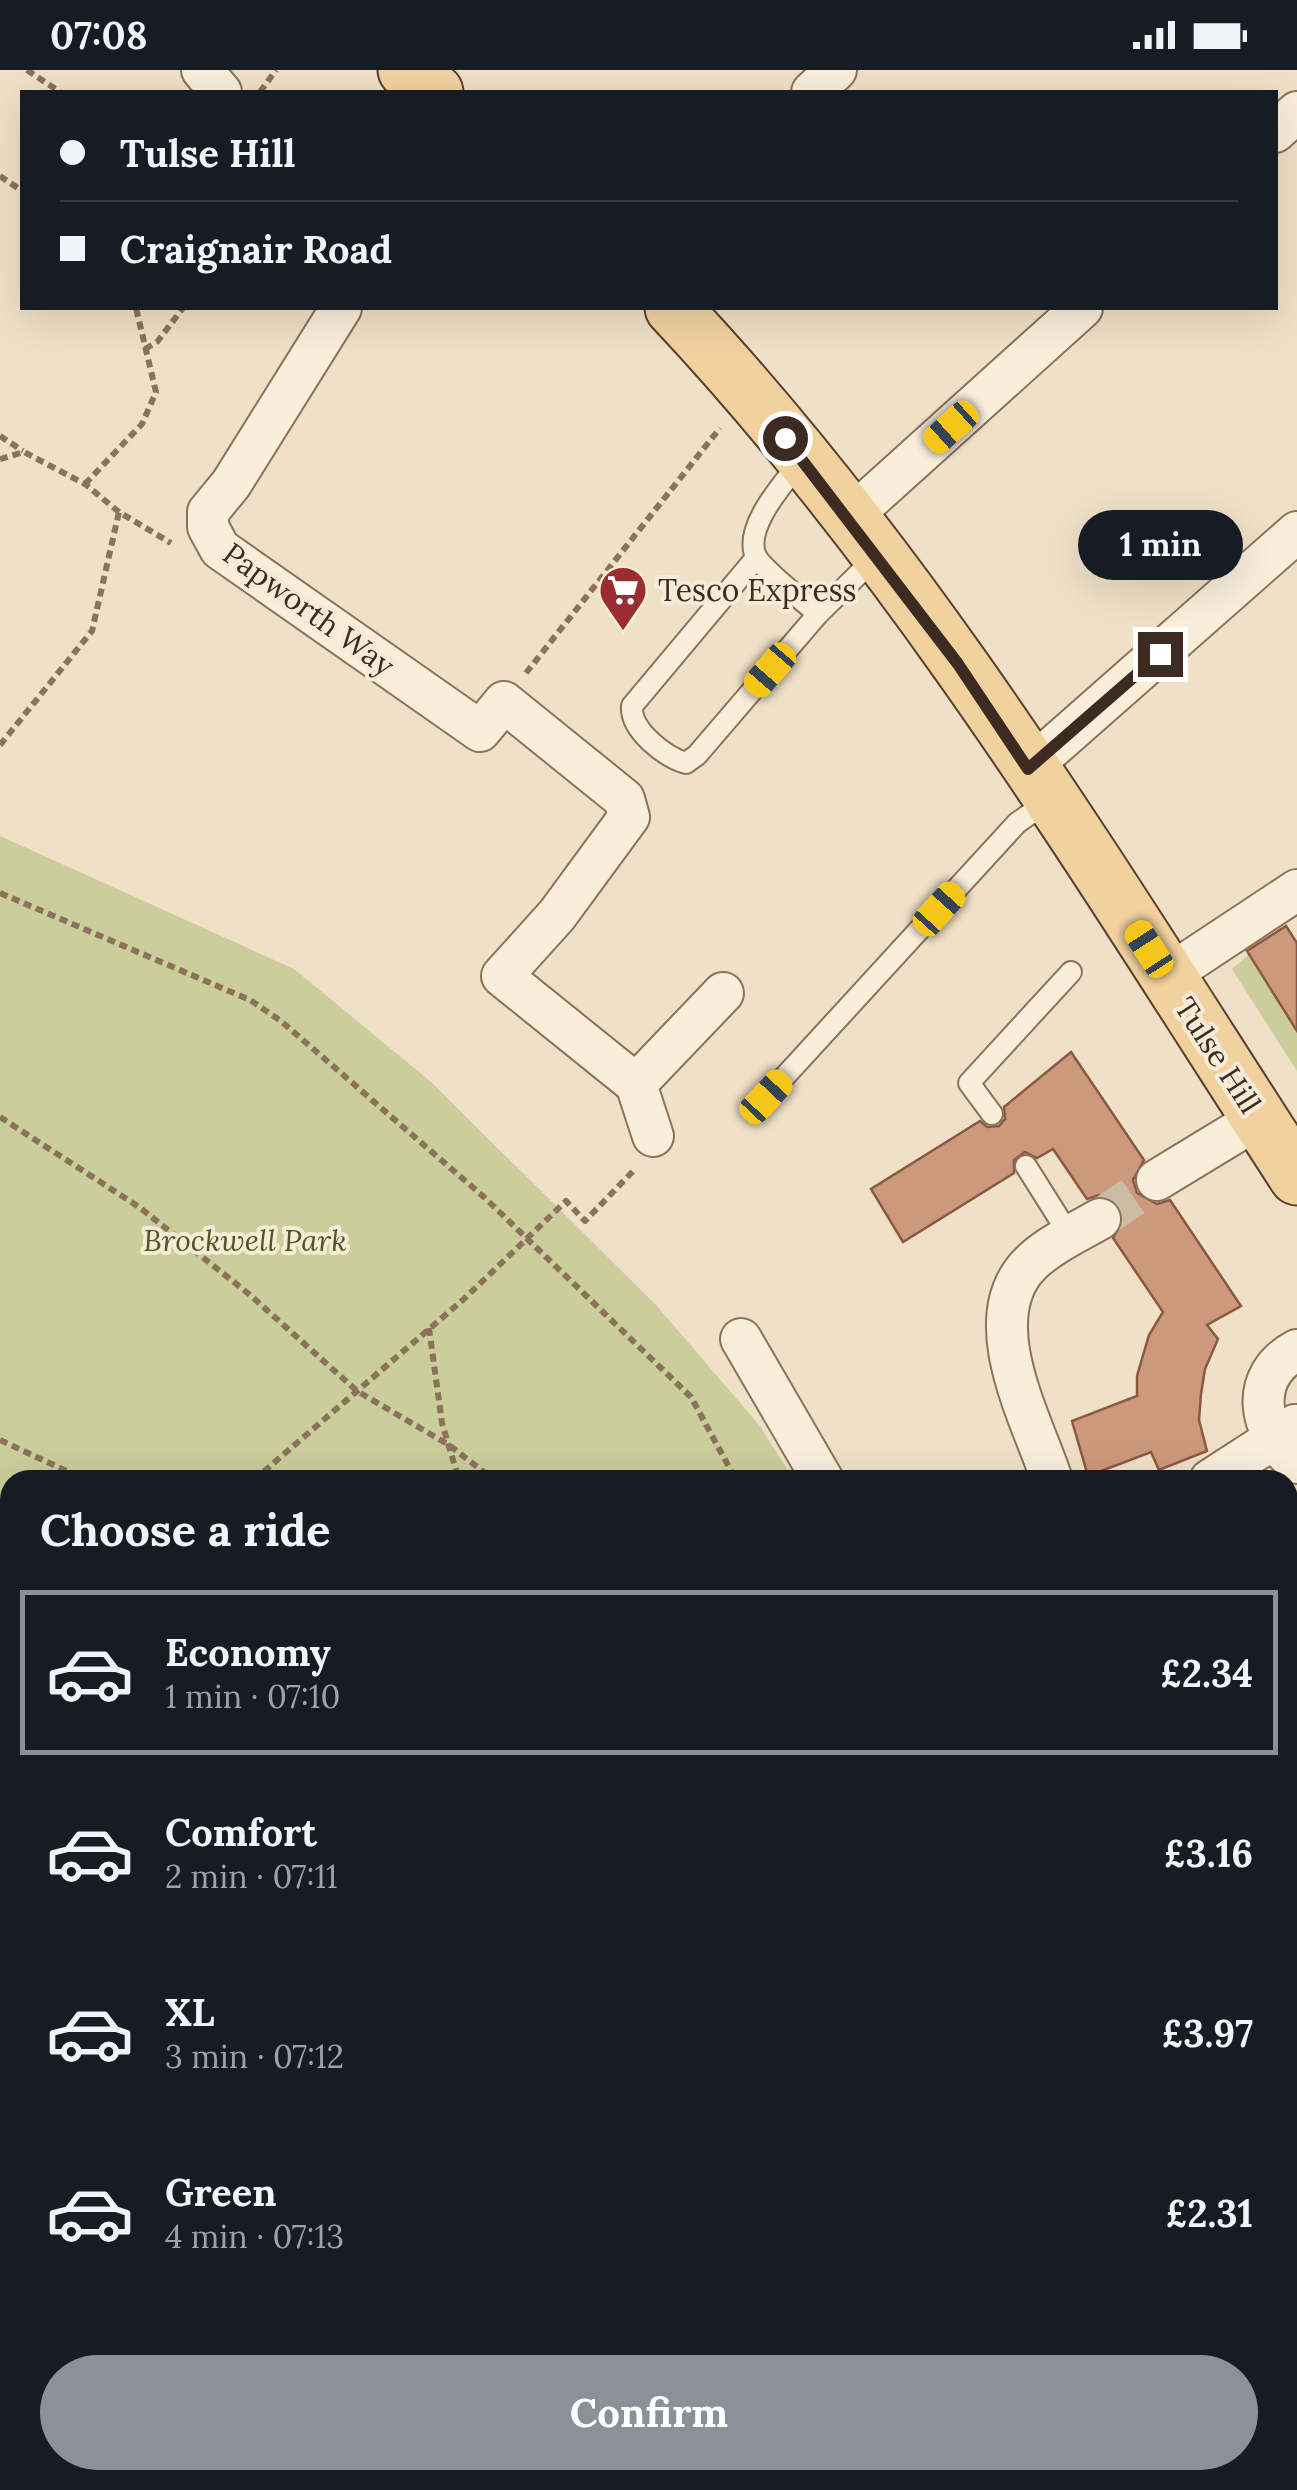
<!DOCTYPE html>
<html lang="en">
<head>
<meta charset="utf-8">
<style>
  :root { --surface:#171b24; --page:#20242c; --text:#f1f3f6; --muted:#9ea1a6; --line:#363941; --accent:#8c9099 }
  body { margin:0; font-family:Lora,serif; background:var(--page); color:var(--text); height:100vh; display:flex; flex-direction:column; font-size:38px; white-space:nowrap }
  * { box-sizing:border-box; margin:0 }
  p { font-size:32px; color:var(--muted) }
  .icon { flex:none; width:55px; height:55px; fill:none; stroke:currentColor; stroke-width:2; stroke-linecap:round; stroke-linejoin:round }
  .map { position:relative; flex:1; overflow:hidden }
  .side { position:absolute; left:0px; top:1400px; width:1298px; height:1020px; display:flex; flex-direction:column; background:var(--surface); border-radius:30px 30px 0 0; box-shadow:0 10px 40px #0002 }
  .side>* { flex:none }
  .guide { position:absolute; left:20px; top:20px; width:1258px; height:220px; border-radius:0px; box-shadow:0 10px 40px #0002; display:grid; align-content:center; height:220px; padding:0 40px; background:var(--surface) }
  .end { position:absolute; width:45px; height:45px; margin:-22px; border:12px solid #3b2b20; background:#fff; box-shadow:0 0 0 5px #fff }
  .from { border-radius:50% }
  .bubble { position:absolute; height:70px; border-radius:35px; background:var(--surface); box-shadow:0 10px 40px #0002; font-size:32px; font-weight:700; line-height:70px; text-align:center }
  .car { position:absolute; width:30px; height:60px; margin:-30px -15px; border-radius:12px; box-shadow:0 0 8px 2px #0007; background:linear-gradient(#f5c518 24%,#345 0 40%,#f5c518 0 76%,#345 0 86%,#f5c518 0) }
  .guide b { display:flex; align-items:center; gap:35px; height:95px; font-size:38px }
  .guide b+b { border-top:2px solid var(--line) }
  .guide i { width:25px; height:25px; background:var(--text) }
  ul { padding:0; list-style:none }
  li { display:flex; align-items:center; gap:30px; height:165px; margin:0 20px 15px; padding:0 20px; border:5px solid transparent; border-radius:0px }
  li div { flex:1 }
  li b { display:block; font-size:38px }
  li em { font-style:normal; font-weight:700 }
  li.active { border-color:var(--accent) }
  li>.icon { width:90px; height:90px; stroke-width:1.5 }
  h2 { padding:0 40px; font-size:45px; line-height:120px }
  .primary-button { display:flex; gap:20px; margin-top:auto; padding:20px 40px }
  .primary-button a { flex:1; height:115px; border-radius:60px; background:var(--accent); color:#fff; font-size:40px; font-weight:700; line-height:115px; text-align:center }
  .status { display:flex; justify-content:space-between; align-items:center; height:70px; padding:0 50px; background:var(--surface); direction:ltr }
  .status svg { height:28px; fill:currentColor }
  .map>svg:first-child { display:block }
</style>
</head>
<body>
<div class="status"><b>07:08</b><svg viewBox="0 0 49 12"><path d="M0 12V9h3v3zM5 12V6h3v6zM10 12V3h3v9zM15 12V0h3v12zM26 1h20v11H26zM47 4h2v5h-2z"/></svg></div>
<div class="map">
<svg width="1297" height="2420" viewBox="0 0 1297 2420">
  <rect width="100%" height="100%" fill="#efe0c7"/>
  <g fill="#cbcd9a">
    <polygon points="0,766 294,899 430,1011 656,1235 760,1356 794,1410 10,1410 10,2410 1288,2410 1288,2252 1297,2258 1297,2420 0,2420"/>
    <polygon points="1254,880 1297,950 1297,1001 1232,899"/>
  </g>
  <polygon fill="#a8c2b9" stroke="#6e9186" stroke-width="2.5" points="1133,2410 1286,2410 1287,2420 1148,2420"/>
  <g fill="#cd997d" stroke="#8a5942" stroke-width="2.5">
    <polygon points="1286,856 1297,873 1297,961 1247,881"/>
    <polygon points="1071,982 1144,1090 1133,1110 1137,1123 1157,1134 1170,1130 1241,1236 1207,1255 1218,1269 1205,1299 1201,1324 1199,1350 1207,1381 1159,1400 1151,1382 1088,1406 1072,1351 1137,1326 1137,1306 1149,1265 1163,1242 1113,1168 1124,1148 1113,1129 1099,1125 1087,1129 1053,1079 1037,1088 1025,1082 1014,1090 1014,1103 903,1172 871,1119 980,1051 987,1057 999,1056 1005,1049 1004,1037"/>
  </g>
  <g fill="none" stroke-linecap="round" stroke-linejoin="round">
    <polyline stroke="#cbbca6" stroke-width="40" stroke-dasharray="40 20" stroke-linecap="butt" points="1100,1149 1157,1110"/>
    <g stroke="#8a725c" stroke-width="24">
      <g id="service">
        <path d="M803,389C786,410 737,463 759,491C775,510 799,527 818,544"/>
        <path d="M756,488L632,636C630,660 665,687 686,693L697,685L818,544L876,487"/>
        <polyline points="766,1027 1017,753 1050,730"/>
        <polyline points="992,1044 969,1013 1071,902"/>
        <polyline points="1026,1096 1070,1166"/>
      </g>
    </g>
    <g stroke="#8a725c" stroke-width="44">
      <g id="minor">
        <polyline points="202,0 221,22"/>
        <polyline points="812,22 836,0"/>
        <polyline points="1275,62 1297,42"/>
        <polyline points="341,238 231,414 208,442 208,457 220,479 480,661 504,632 624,729 629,747 557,845 502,906 636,1014"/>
        <polyline points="849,448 1082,238"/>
        <polyline points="1028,699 1297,462"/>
        <polyline points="1167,906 1297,820"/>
        <polyline points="653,1066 636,1014 723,923"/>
        <polyline points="1157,1110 1259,1048"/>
        <polyline points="741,1269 823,1410"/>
        <path d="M1297,1280C1248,1306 1257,1362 1297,1393"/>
        <path d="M1052,1410C1032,1350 981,1259 1023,1202C1040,1179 1076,1163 1100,1149"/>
        <polyline points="1210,1410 1295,1355"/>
        <polyline points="1288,1613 1297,1617"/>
        <polyline points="1288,1937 1297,1930"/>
        <polyline points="1288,2206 1297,2212"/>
      </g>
    </g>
    <g stroke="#584030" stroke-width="59">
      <g id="primary">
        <polyline points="406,0 435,22"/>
        <path d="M673,238C917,497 1104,809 1297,1107"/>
      </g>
    </g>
    <g stroke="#8a725c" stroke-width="6" stroke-dasharray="8 5" stroke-linecap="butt">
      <polyline points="27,0 60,22"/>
      <polyline points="260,22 276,0"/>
      <polyline points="0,106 22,121"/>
      <polyline points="145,279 157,272 183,238"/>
      <polyline points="0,366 23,381"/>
      <polyline points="0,389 24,382 85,414 119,442 171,473"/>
      <polyline points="85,414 142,354 156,322 136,238"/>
      <polyline points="526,603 720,358"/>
      <polyline points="0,675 92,561 119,442"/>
      <polyline points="0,823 250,930 281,951 485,1128 691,1327 736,1410"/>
      <polyline points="0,1047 139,1137 249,1224 357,1321 449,1375 494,1410"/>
      <polyline points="429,1258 442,1353 459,1410"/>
      <polyline points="0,1370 86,1410"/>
      <polyline points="254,1410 465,1228 566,1131 585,1151 636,1098"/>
      <polyline points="0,1445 10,1450"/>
      <polyline points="0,1662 10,1651"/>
      <polyline points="0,1782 10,1776"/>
      <polyline points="0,1892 10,1882"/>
      <polyline points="0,1948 10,1981"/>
      <polyline points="0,2037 10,2052"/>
      <polyline points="0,2233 10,2234"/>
      <polyline points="1288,2309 1297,2316"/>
      <polyline points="146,2410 153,2420"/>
      <polyline points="176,2410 202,2420"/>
      <polyline points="233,2410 239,2420"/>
      <polyline points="383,2410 400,2420"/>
      <polyline points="466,2410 489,2420"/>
      <polyline points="762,2410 787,2420"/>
      <polyline points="37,2420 38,2410"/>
      <polyline points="124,2420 126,2410"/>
      <polyline points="300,2420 325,2410"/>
      <polyline points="376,2420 379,2410"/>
      <polyline points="709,2420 712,2410"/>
      <polyline points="1051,2420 1051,2410"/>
    </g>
    <use href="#service" stroke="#f9eeda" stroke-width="20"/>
    <use href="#minor" stroke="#f9eeda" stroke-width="40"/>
    <use href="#primary" stroke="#f1d29f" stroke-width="55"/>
  </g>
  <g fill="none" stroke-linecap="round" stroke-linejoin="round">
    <polyline stroke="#3b2b20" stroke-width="12" points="785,368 958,594 1028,699 1160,584"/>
  </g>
  <defs>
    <g id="supermarket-pin" transform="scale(2.5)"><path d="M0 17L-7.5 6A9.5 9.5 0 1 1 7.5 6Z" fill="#9a2c34" stroke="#f6ebd6"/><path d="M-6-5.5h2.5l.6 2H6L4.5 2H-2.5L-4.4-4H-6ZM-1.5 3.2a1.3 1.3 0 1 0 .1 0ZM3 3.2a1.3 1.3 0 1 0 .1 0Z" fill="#fff"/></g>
  </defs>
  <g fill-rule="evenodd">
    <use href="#supermarket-pin" x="623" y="520"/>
  </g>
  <g text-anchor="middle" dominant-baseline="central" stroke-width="8" stroke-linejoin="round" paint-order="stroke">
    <g font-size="30" fill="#3b2b20" stroke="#f6ebd6" text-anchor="start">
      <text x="658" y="520">Tesco Express</text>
    </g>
    <g font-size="30" fill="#3b2b20" stroke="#f6ebd6">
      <text transform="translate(309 539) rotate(36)">Papworth Way</text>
      <text transform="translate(1218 985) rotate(57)">Tulse Hill</text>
    </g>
    <g font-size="30" font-style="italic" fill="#4e5726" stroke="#f6ebd6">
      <text x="245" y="1170">Brockwell Park</text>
    </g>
  </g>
</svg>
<i class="end from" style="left:785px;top:368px"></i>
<i class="end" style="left:1160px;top:584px"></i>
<div class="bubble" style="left:1078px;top:440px;width:165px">1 min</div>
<i class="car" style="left:951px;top:357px;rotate:228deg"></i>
<i class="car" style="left:770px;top:600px;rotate:221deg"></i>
<i class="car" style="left:939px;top:839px;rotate:42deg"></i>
<i class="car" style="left:1149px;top:879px;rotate:327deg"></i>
<i class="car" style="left:766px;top:1027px;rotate:43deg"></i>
<div class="guide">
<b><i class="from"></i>Tulse Hill</b>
<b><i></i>Craignair Road</b>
</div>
<section class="side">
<h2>Choose a ride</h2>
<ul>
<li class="active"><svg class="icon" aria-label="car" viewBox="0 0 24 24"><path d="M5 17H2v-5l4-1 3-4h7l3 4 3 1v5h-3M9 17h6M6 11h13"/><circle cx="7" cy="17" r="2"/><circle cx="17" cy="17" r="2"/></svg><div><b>Economy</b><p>1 min · 07:10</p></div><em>£2.34</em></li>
<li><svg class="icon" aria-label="car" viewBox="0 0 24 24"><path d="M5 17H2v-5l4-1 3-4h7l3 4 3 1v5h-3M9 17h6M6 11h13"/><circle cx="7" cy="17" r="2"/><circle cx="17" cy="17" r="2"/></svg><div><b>Comfort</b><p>2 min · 07:11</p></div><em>£3.16</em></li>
<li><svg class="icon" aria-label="car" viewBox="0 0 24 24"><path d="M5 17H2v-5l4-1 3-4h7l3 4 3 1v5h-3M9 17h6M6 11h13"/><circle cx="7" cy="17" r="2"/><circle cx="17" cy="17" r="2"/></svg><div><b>XL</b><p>3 min · 07:12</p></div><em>£3.97</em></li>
<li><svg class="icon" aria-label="car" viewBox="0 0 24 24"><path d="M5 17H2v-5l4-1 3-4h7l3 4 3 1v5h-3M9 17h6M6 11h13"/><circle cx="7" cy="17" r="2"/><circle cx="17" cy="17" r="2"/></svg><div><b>Green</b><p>4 min · 07:13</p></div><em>£2.31</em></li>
</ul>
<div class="primary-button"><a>Confirm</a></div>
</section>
</div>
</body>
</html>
